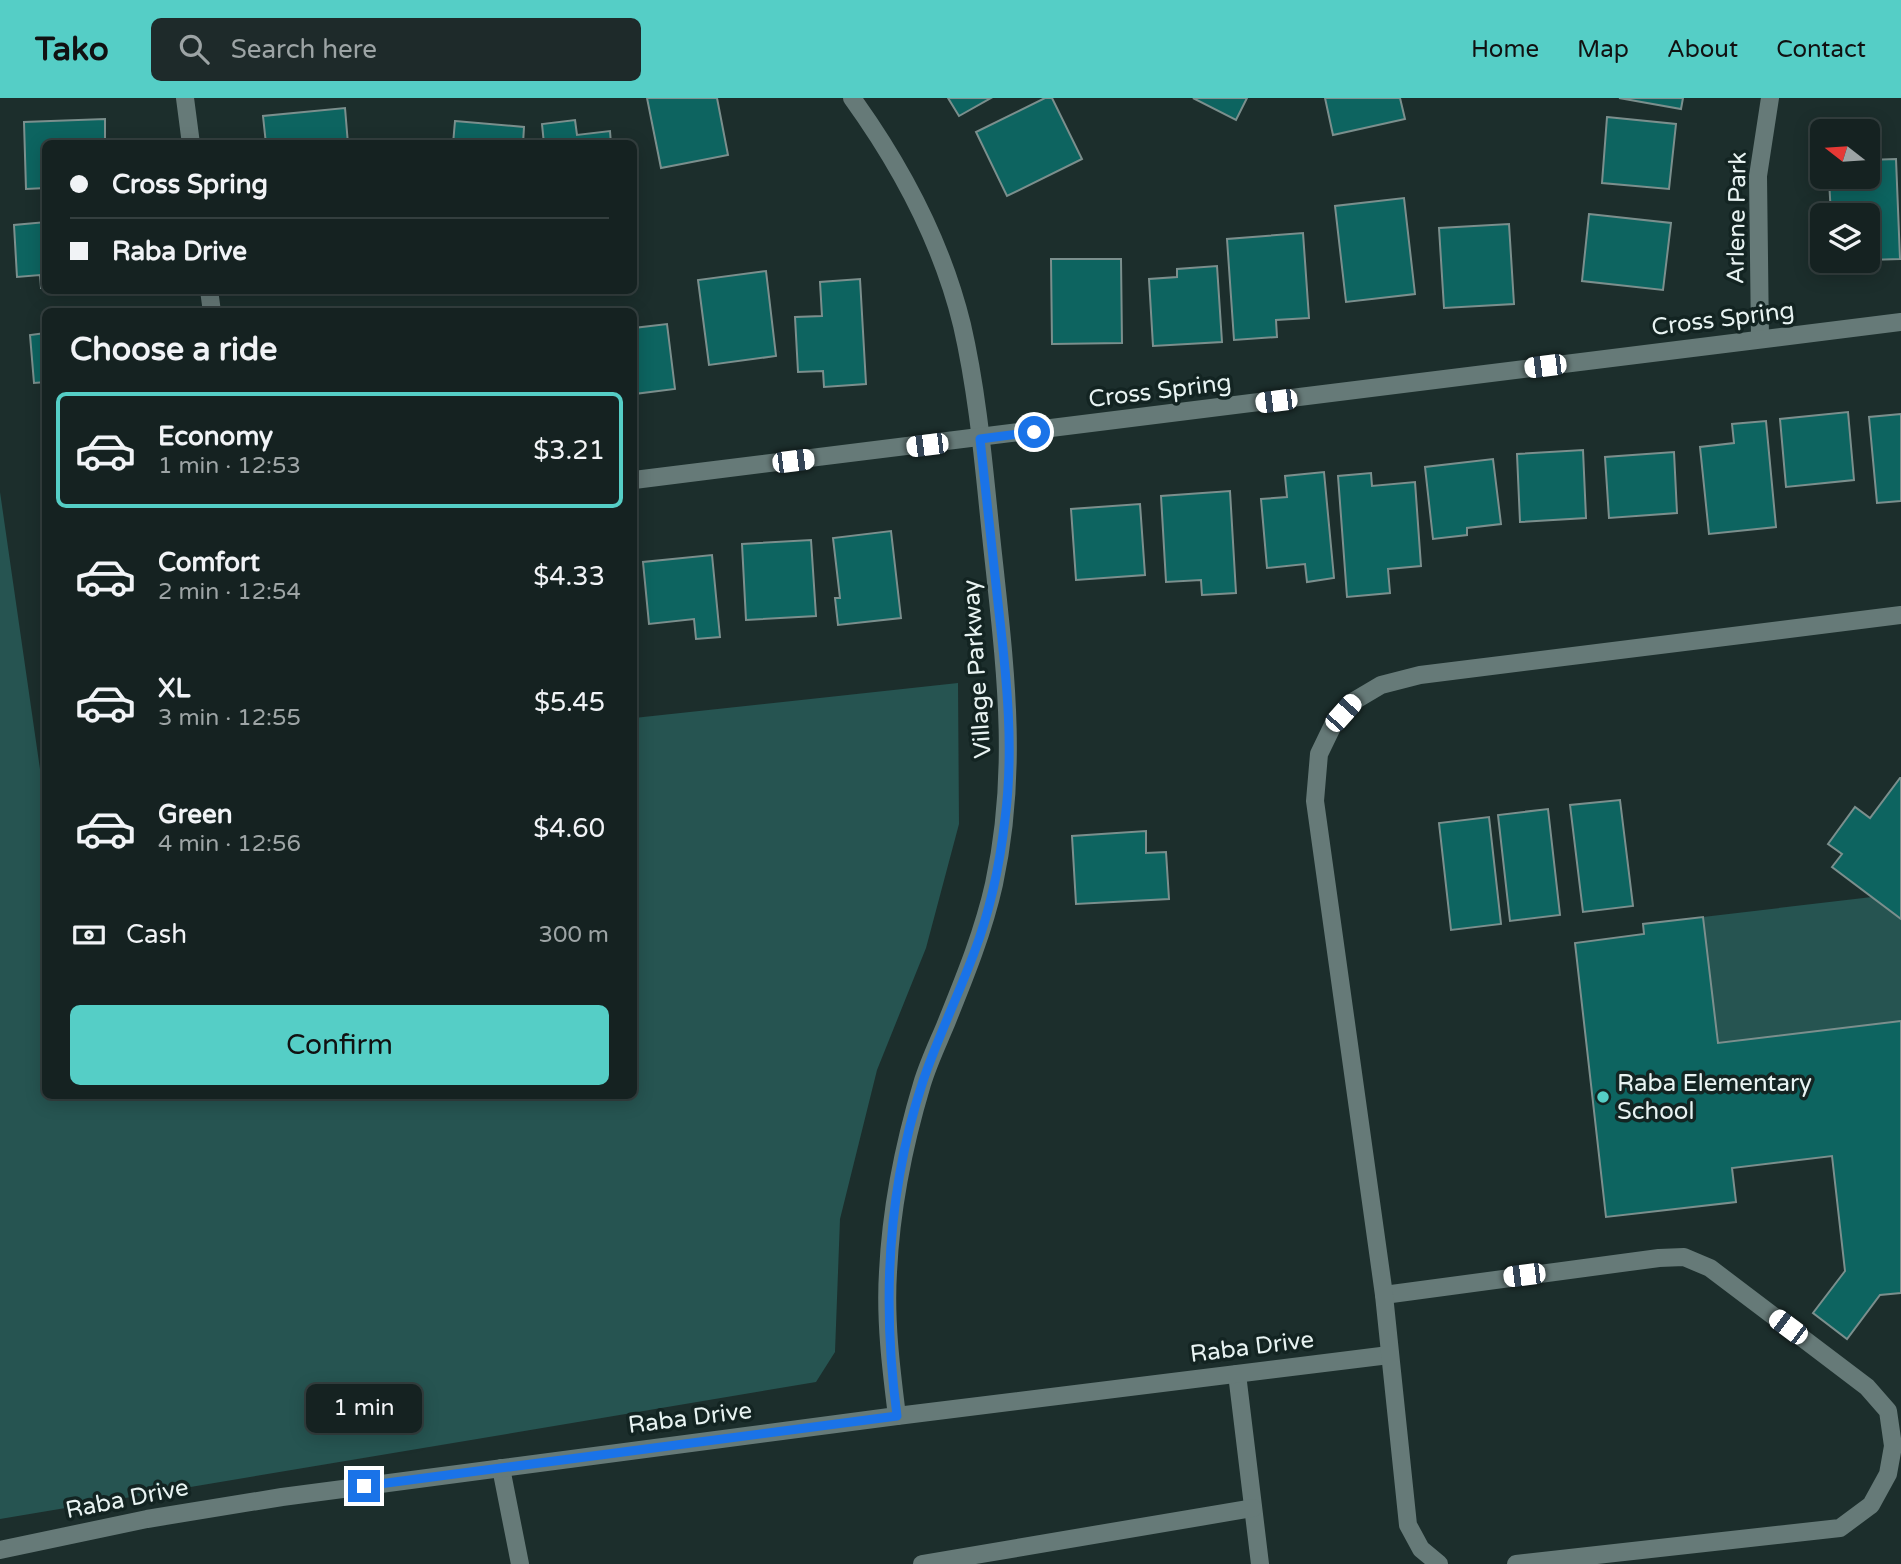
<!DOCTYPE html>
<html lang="en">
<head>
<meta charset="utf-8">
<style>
  :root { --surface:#152221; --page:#1e2a2a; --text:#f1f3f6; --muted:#9da4a5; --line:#343f3f; --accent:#55cec6 }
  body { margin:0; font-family:"Varela Round",sans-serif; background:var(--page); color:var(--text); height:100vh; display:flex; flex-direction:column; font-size:26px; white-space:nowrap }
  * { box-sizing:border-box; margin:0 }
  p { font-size:23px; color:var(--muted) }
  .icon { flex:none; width:38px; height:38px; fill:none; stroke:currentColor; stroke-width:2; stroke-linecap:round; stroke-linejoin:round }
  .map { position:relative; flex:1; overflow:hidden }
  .side { position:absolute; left:42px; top:210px; width:595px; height:791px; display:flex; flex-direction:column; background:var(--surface); border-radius:10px; box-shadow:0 4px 18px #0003,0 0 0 2px var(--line) }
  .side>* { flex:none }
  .banner { position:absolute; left:42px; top:42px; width:595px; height:154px; border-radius:10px; box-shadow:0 4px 18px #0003,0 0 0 2px var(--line); display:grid; align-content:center; height:154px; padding:0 28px; background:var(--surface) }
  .needle { width:46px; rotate:287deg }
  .fabs { position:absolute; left:1810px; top:21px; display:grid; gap:14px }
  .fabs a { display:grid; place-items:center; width:70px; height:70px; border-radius:10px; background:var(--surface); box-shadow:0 4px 18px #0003,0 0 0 2px var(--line); font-size:35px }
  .end { position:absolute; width:32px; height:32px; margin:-16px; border:9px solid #1a73e8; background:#fff; box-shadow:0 0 0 4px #fff }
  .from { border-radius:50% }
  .bubble { position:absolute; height:49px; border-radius:10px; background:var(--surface); box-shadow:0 4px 18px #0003,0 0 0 2px var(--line); font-size:23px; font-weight:600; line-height:49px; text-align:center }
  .car { position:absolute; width:21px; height:42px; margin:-21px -10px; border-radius:9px; box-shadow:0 0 5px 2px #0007; background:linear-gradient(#fff 24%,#345 0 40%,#fff 0 76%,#345 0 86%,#fff 0) }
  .banner b { display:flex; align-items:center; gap:24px; height:66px; font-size:26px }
  .banner b+b { border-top:2px solid var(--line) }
  .banner i { width:18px; height:18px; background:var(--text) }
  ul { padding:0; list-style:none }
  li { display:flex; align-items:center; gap:21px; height:116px; margin:0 14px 10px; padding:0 14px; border:4px solid transparent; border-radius:10px }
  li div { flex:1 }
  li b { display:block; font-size:26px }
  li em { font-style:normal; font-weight:600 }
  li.active { border-color:var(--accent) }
  li>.icon { width:63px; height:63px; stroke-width:1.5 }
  h2 { padding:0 28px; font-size:32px; line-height:84px }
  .pay { display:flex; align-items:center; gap:18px; height:77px; padding:0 28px; font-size:26px }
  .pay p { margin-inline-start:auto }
  .cta { display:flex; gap:14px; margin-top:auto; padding:14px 28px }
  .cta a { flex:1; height:80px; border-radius:10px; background:var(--accent); color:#111; font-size:28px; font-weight:600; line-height:80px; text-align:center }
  header { display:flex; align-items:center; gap:42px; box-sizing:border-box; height:98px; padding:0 35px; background:var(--accent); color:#111 }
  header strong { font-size:33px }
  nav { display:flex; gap:38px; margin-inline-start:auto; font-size:24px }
  .search { width:490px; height:63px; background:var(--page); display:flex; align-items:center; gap:18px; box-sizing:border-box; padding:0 24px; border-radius:10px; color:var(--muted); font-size:26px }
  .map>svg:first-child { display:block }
</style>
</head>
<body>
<header>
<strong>Tako</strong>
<div class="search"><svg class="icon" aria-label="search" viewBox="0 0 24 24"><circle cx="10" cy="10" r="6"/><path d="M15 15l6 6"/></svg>Search here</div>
<nav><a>Home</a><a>Map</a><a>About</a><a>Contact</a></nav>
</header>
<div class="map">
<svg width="1901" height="1466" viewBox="0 0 1901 1466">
  <rect width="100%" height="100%" fill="#1c2e2c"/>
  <g fill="#265451">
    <polygon points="0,394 42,685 45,685 46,998 634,998 634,620 958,585 959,726 926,850 877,972 840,1121 835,1254 816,1284 0,1421"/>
    <polygon points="1872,799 1901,821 1901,923 1718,945 1703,819"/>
  </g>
  <g fill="#0d6460" stroke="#7b8f8d" stroke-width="2">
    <polygon points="647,0 717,0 728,57 661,70"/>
    <polygon points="948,0 991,0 959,18"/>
    <polygon points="1045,0 1052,0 1082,61 1007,98 976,34"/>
    <polygon points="1193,0 1247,0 1236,22"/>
    <polygon points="1325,0 1400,0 1405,21 1333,37"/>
    <polygon points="1619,0 1683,0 1681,11"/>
    <polygon points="345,10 348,46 266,46 263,18"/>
    <polygon points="1607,19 1676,26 1669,91 1602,85"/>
    <polygon points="105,21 105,46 46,46 46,90 26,91 24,24"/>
    <polygon points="575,22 577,37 610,33 611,46 544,46 542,26"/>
    <polygon points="455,23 524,29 523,46 453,46"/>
    <polygon points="1896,61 1900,161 1867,162 1867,117 1831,117 1829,82 1867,79 1867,62"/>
    <polygon points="1404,100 1415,196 1346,204 1335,108"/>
    <polygon points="1589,116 1671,125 1663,192 1582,183"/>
    <polygon points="46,124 46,190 41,190 40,177 17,179 14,127"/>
    <polygon points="1509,126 1514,206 1444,210 1439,130"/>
    <polygon points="1303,135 1309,220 1276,222 1277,239 1234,242 1227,141"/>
    <polygon points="1051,161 1121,161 1122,245 1052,246"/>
    <polygon points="1217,168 1222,244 1153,248 1149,181 1177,179 1177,171"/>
    <polygon points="766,173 776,258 709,267 698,182"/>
    <polygon points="860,181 866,286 824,289 823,273 798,274 795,219 822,218 820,184"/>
    <polygon points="667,226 675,291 634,296 634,230"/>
    <polygon points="46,235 46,284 34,285 30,237"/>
    <polygon points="1848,314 1854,382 1786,389 1780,321"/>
    <polygon points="1901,316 1901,403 1877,405 1869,319"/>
    <polygon points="1766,323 1776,429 1709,436 1700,349 1734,345 1732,326"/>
    <polygon points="1583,352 1586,420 1520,424 1517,356"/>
    <polygon points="1674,354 1677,415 1609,420 1605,359"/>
    <polygon points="1493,361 1501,426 1467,430 1467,437 1433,441 1425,369"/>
    <polygon points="1324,374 1334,480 1307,484 1305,466 1267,470 1261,401 1287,399 1285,378"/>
    <polygon points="1371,375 1372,388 1415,384 1421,468 1388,471 1390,495 1347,499 1338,378"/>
    <polygon points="1230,393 1236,495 1202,497 1201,482 1166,484 1161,398"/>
    <polygon points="1140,406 1145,477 1076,482 1071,411"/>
    <polygon points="891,433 901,520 838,527 835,500 840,500 833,440"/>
    <polygon points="811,442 816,518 746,522 742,446"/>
    <polygon points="712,457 720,539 696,541 694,521 649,526 643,464"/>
    <polygon points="1900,680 1901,680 1901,821 1832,769 1842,756 1828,746 1855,709 1870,720"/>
    <polygon points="1620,702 1633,808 1583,814 1570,707"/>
    <polygon points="1548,711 1560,817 1510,823 1498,717"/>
    <polygon points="1489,719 1501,826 1451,832 1439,725"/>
    <polygon points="1146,733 1146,755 1166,754 1169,801 1076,806 1072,738"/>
    <polygon points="1703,819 1718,945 1901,923 1901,1195 1880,1197 1847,1241 1813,1215 1845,1173 1832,1058 1732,1070 1736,1104 1606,1119 1575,845 1644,836 1643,826"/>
  </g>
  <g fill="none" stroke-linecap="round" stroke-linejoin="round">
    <g stroke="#667a78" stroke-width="18">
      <polyline points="185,0 191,46"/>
      <path d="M852,0C901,68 942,145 962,227C980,305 985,386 994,465C1006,576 1018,675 994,786C983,835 964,881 945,928C937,947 928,966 922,986C904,1046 891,1111 888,1174C885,1222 891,1270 897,1318"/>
      <polyline points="209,192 212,214"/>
      <polyline points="1760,241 1758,78 1770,0"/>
      <polyline points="634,382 1901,224"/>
      <polyline points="1384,1197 1659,1160 1684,1159 1710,1170 1867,1289 1888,1313 1893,1348 1888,1376 1871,1407 1840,1430 1516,1466"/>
      <polyline points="1237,1276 1260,1466"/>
      <polyline points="501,1370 520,1466"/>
      <polyline points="0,1452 147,1421 282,1399 897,1318 1389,1257"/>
      <polyline points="922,1466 1253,1410"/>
      <polyline points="1439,1466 1421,1451 1408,1427 1384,1197 1315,703 1319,656 1333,627 1354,603 1381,587 1420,577 1901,517"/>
    </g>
  </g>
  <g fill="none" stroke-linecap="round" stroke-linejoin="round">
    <path stroke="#1a73e8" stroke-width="9" d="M364,1388L897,1318C882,1205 887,1092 923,983C938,939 958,898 974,855C990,813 1000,765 1005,721C1014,652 1007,583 999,514C993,456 986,399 980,341L1034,334"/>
  </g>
  <circle fill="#55cec6" stroke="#132422" stroke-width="2.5" cx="1603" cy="999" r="7"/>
  <g text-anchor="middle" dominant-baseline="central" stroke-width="7" stroke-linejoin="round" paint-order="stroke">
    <g font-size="24" fill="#e8f3f2" stroke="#132422">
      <text transform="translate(1737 120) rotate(-89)">Arlene Park</text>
      <text transform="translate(1723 221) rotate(-7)">Cross Spring</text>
      <text transform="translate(1160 293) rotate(-7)">Cross Spring</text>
      <text transform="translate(977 571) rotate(-94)">Village Parkway</text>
      <text transform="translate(1252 1249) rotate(-7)">Raba Drive</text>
      <text transform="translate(690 1320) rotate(-7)">Raba Drive</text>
      <text transform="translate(127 1401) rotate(-11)">Raba Drive</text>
    </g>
    <g font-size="24" fill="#e8f3f2" stroke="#132422" text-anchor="start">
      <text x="1617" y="985">Raba Elementary<tspan x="1617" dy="28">School</tspan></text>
    </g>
  </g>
</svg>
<div class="fabs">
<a><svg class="needle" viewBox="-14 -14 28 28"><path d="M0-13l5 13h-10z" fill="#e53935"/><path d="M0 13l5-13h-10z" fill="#9da4a5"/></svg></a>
<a><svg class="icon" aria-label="layers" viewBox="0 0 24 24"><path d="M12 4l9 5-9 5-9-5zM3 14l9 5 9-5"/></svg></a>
</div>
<i class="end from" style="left:1034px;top:334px"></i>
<i class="end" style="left:364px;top:1388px"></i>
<div class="bubble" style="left:306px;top:1286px;width:116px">1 min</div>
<i class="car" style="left:1545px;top:268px;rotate:263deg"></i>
<i class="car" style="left:1276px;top:303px;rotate:263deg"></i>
<i class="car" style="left:927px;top:347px;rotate:263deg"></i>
<i class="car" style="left:793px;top:363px;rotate:83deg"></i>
<i class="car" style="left:1343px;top:615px;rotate:42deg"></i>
<i class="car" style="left:1524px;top:1177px;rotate:263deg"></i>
<i class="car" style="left:1788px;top:1229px;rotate:307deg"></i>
<div class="banner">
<b><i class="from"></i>Cross Spring</b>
<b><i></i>Raba Drive</b>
</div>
<section class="side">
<h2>Choose a ride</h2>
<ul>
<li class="active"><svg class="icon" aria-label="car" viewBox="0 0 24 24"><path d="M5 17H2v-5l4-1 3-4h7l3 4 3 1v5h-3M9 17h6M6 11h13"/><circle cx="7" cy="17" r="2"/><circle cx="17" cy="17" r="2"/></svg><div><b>Economy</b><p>1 min · 12:53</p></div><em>$3.21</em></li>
<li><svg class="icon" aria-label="car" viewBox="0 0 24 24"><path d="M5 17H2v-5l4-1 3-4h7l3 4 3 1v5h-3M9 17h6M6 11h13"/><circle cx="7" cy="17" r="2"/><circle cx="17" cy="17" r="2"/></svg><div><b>Comfort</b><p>2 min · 12:54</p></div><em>$4.33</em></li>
<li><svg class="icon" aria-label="car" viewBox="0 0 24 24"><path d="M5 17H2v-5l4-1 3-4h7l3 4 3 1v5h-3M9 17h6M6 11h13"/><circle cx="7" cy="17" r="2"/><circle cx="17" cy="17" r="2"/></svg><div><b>XL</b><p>3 min · 12:55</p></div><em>$5.45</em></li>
<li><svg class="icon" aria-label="car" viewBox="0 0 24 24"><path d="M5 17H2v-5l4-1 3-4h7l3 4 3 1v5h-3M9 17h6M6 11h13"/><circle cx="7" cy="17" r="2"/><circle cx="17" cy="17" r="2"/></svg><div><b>Green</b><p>4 min · 12:56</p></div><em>$4.60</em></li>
</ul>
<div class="pay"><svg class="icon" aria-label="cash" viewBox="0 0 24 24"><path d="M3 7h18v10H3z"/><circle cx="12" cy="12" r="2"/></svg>Cash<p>300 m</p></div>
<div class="cta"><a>Confirm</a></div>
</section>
</div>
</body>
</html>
